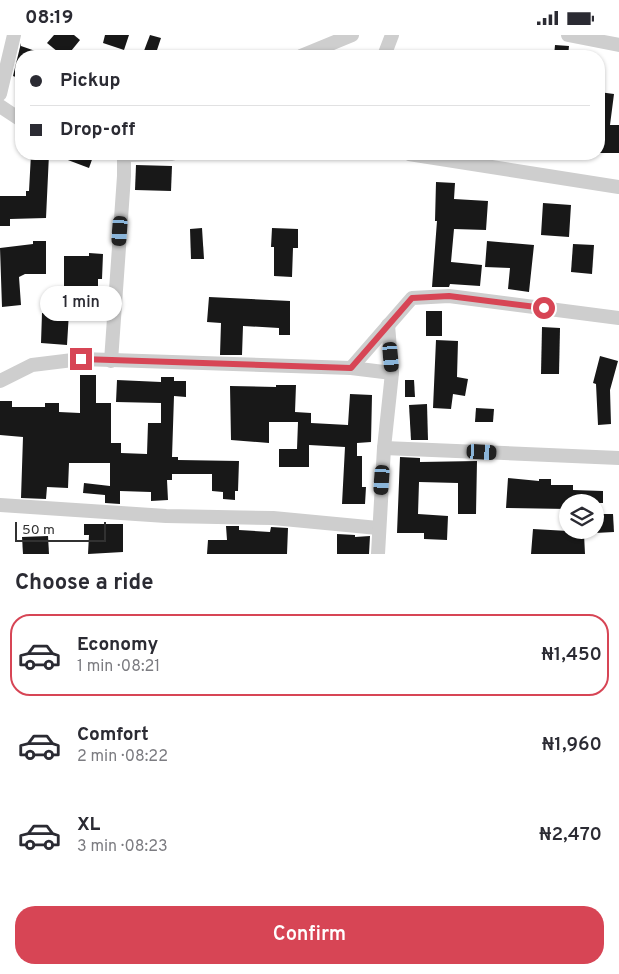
<!DOCTYPE html>
<html lang="en">
<head>
<meta charset="utf-8">
<style>
  :root { --surface:#fff; --page:#f7f7f7; --text:#2b2b33; --muted:#7c7c81; --line:#e1e1e2; --accent:#d74555 }
  body { margin:0; font-family:Overpass,sans-serif; background:var(--page); color:var(--text); height:100vh; display:flex; flex-direction:column; font-size:19px; white-space:nowrap }
  * { box-sizing:border-box; margin:0 }
  p { font-size:16px; color:var(--muted) }
  .icon { flex:none; width:28px; height:28px; fill:none; stroke:currentColor; stroke-width:2; stroke-linecap:round; stroke-linejoin:round }
  .map { position:relative; height:519px; overflow:hidden }
  .drawer { display:flex; flex-direction:column; background:var(--surface); flex:1 }
  .drawer>* { flex:none }
  .banner { position:absolute; left:15px; top:15px; width:590px; height:110px; border-radius:20px; box-shadow:0 1px 4px #0004; display:grid; align-content:center; height:110px; padding:0 15px; background:var(--surface) }
  .tools { position:absolute; left:559px; top:459px; display:grid; gap:10px }
  .tools a { display:grid; place-items:center; width:45px; height:45px; border-radius:50%; background:var(--surface); box-shadow:0 1px 4px #0004; font-size:25px }
  .scale { position:absolute; left:15px; bottom:12px; width:91px; box-sizing:border-box; padding-left:5px; border:2px solid #313131; border-top:0; font-size:14px; line-height:18px; white-space:nowrap; color:#313131; -webkit-text-stroke:4px #fff; paint-order:stroke }
  .end { position:absolute; width:22px; height:22px; margin:-11px; border:6px solid #d74555; background:#fff; box-shadow:0 0 0 2px #fff }
  .from { border-radius:50% }
  .bubble { position:absolute; height:35px; border-radius:18px; background:var(--surface); box-shadow:0 1px 4px #0004; font-size:16px; font-weight:600; line-height:35px; text-align:center }
  .car { position:absolute; width:15px; height:30px; margin:-15px -8px; border-radius:6px; box-shadow:0 0 4px 1px #0007; background:linear-gradient(#222 24%,#8ab4d8 0 40%,#222 0 76%,#8ab4d8 0 86%,#222 0) }
  .banner b { display:flex; align-items:center; gap:18px; height:48px; font-size:19px }
  .banner b+b { border-top:1px solid var(--line) }
  .banner i { width:12px; height:12px; background:var(--text) }
  ul { padding:0; list-style:none }
  li { display:flex; align-items:center; gap:15px; height:82px; margin:0 10px 8px; padding:0 5px; border:2px solid transparent; border-radius:20px }
  li div { flex:1 }
  li b { display:block; font-size:19px }
  li em { font-style:normal; font-weight:600 }
  li.active { border-color:var(--accent) }
  li>.icon { width:45px; height:45px; stroke-width:1.5 }
  h2 { padding:0 15px; font-size:22px; line-height:60px }
  .primary-button { display:flex; gap:10px; margin-top:auto; padding:10px 15px }
  .primary-button a { flex:1; height:58px; border-radius:20px; background:var(--accent); color:#fff; font-size:20px; font-weight:600; line-height:58px; text-align:center }
  .status { display:flex; justify-content:space-between; align-items:center; height:35px; padding:0 25px; background:var(--surface); direction:ltr }
  .status svg { height:14px; fill:currentColor }
  .map>svg:first-child { display:block }
</style>
</head>
<body>
<div class="status"><b>08:19</b><svg viewBox="0 0 49 12"><path d="M0 12V9h3v3zM5 12V6h3v6zM10 12V3h3v9zM15 12V0h3v12zM26 1h20v11H26zM47 4h2v5h-2z"/></svg></div>
<div class="map">
<svg width="619" height="519" viewBox="0 0 619 519">
  <rect width="100%" height="100%" fill="#fff"/>
  <g fill="#181818">
    <polygon points="54,0 74,0 80,5 67,21 63,21 47,8"/>
    <polygon points="105,0 129,0 124,15 103,8"/>
    <polygon points="150,0 161,3 155,21 142,21"/>
    <polygon points="21,8 21,11 47,20 21,21 21,44 13,41"/>
    <polygon points="555,10 569,11 568,21 554,21"/>
    <polygon points="599,57 614,59 610,90 619,90 619,118 599,118"/>
    <polygon points="31,119 49,119 46,183 10,184 10,191 0,191 0,161 26,161 26,156 29,156"/>
    <polygon points="52,119 94,119 89,133"/>
    <polygon points="136,130 172,131 171,156 135,155"/>
    <polygon points="436,147 455,148 454,164 488,166 486,195 454,194 451,227 482,230 480,251 450,249 449,252 432,252 437,186 435,186"/>
    <polygon points="543,168 571,170 569,202 541,200"/>
    <polygon points="202,193 204,224 191,224 190,194"/>
    <polygon points="272,193 298,194 298,213 293,213 292,242 274,241 274,212 271,212"/>
    <polygon points="33,206 46,206 46,239 25,239 19,242 21,270 2,272 0,213 33,209"/>
    <polygon points="487,206 534,210 529,257 508,254 510,233 485,232"/>
    <polygon points="573,209 594,210 592,239 571,237"/>
    <polygon points="89,218 103,219 102,244 98,244 98,277 69,277 67,310 41,308 42,278 54,279 54,255 64,255 64,221 89,221"/>
    <polygon points="209,262 290,266 290,300 279,300 279,293 243,291 242,320 220,320 221,288 207,287"/>
    <rect x="426" y="276" width="16" height="25"/>
    <polygon points="542,292 560,293 559,339 541,339"/>
    <polygon points="436,305 458,306 457,342 468,344 465,361 453,359 451,374 433,373"/>
    <polygon points="600,321 618,326 610,355 611,389 598,390 596,349 593,348"/>
    <polygon points="80,340 96,340 96,368 111,368 111,408 121,408 121,418 147,419 148,388 161,388 161,368 116,367 117,345 161,347 161,342 174,342 174,346 186,346 186,362 174,361 172,422 178,422 178,425 239,426 238,456 235,456 235,465 223,464 223,457 212,456 212,439 172,439 172,445 167,445 168,465 151,466 151,457 120,456 120,469 105,468 105,460 83,458 84,448 110,451 110,428 69,428 68,453 47,452 46,464 21,463 23,402 0,400 0,366 12,366 12,372 45,372 45,368 59,368 59,377 80,378"/>
    <polygon points="405,345 414,345 415,362 405,362"/>
    <polygon points="276,350 296,350 295,377 311,378 311,388 348,390 350,359 372,360 371,407 357,408 357,421 362,421 362,452 366,452 365,469 342,469 345,412 309,410 309,432 279,432 279,414 297,414 298,387 269,387 269,408 231,405 230,351 276,352"/>
    <polygon points="427,369 428,405 411,405 409,370"/>
    <polygon points="476,373 494,374 493,387 475,387"/>
    <polygon points="400,422 420,423 420,427 477,426 476,479 458,479 458,448 419,447 418,479 448,481 447,505 424,504 424,498 397,498"/>
    <polygon points="508,443 539,446 539,444 551,444 551,450 573,450 573,455 603,456 603,468 568,468 568,474 506,473"/>
    <polygon points="595,479 613,479 614,497 595,498"/>
    <polygon points="84,489 123,489 123,517 88,519 89,500 84,500"/>
    <polygon points="226,491 239,491 239,495 270,497 271,492 288,493 287,519 207,519 208,505 227,505"/>
    <polygon points="533,494 568,496 568,499 584,499 585,519 531,519"/>
    <polygon points="337,499 355,500 355,502 370,501 369,519 337,519"/>
    <polygon points="48,501 49,519 23,519 22,502"/>
  </g>
  <g fill="none" stroke-linecap="round" stroke-linejoin="round">
    <g stroke="#cecece" stroke-width="14">
      <polyline points="568,0 619,10"/>
      <polyline points="301,21 352,0"/>
      <polyline points="384,21 392,0"/>
      <polyline points="0,59 14,0"/>
      <polyline points="0,71 21,85"/>
      <polyline points="409,119 619,152"/>
      <polyline points="124,120 172,119"/>
      <polyline points="111,326 124,141 124,119"/>
      <polyline points="351,333 392,338"/>
      <polyline points="0,346 32,330 81,324 351,333 412,263 449,261 619,283"/>
      <polyline points="384,413 619,423"/>
      <polyline points="0,470 166,481 273,483 378,493"/>
      <polyline points="378,519 384,413 392,338 388,290"/>
    </g>
  </g>
  <g fill="none" stroke-linecap="round" stroke-linejoin="round">
    <polyline stroke="#d74555" stroke-width="6" points="81,324 351,333 412,263 449,261 544,273"/>
  </g>
</svg>
<div class="tools">
<a><svg class="icon" aria-label="layers" viewBox="0 0 24 24"><path d="M12 4l9 5-9 5-9-5zM3 14l9 5 9-5"/></svg></a>
</div>
<div class="scale">50 m</div>
<i class="end from" style="left:544px;top:273px"></i>
<i class="end" style="left:81px;top:324px"></i>
<div class="bubble" style="left:40px;top:251px;width:82px">1 min</div>
<i class="car" style="left:120px;top:196px;rotate:184deg"></i>
<i class="car" style="left:391px;top:322px;rotate:175deg"></i>
<i class="car" style="left:482px;top:417px;rotate:93deg"></i>
<i class="car" style="left:382px;top:445px;rotate:184deg"></i>
<div class="banner">
<b><i class="from"></i>Pickup</b>
<b><i></i>Drop-off</b>
</div>
</div>
<section class="drawer">
<h2>Choose a ride</h2>
<ul>
<li class="active"><svg class="icon" aria-label="car" viewBox="0 0 24 24"><path d="M5 17H2v-5l4-1 3-4h7l3 4 3 1v5h-3M9 17h6M6 11h13"/><circle cx="7" cy="17" r="2"/><circle cx="17" cy="17" r="2"/></svg><div><b>Economy</b><p>1 min · 08:21</p></div><em>₦1,450</em></li>
<li><svg class="icon" aria-label="car" viewBox="0 0 24 24"><path d="M5 17H2v-5l4-1 3-4h7l3 4 3 1v5h-3M9 17h6M6 11h13"/><circle cx="7" cy="17" r="2"/><circle cx="17" cy="17" r="2"/></svg><div><b>Comfort</b><p>2 min · 08:22</p></div><em>₦1,960</em></li>
<li><svg class="icon" aria-label="car" viewBox="0 0 24 24"><path d="M5 17H2v-5l4-1 3-4h7l3 4 3 1v5h-3M9 17h6M6 11h13"/><circle cx="7" cy="17" r="2"/><circle cx="17" cy="17" r="2"/></svg><div><b>XL</b><p>3 min · 08:23</p></div><em>₦2,470</em></li>
</ul>
<div class="primary-button"><a>Confirm</a></div>
</section>
</body>
</html>
